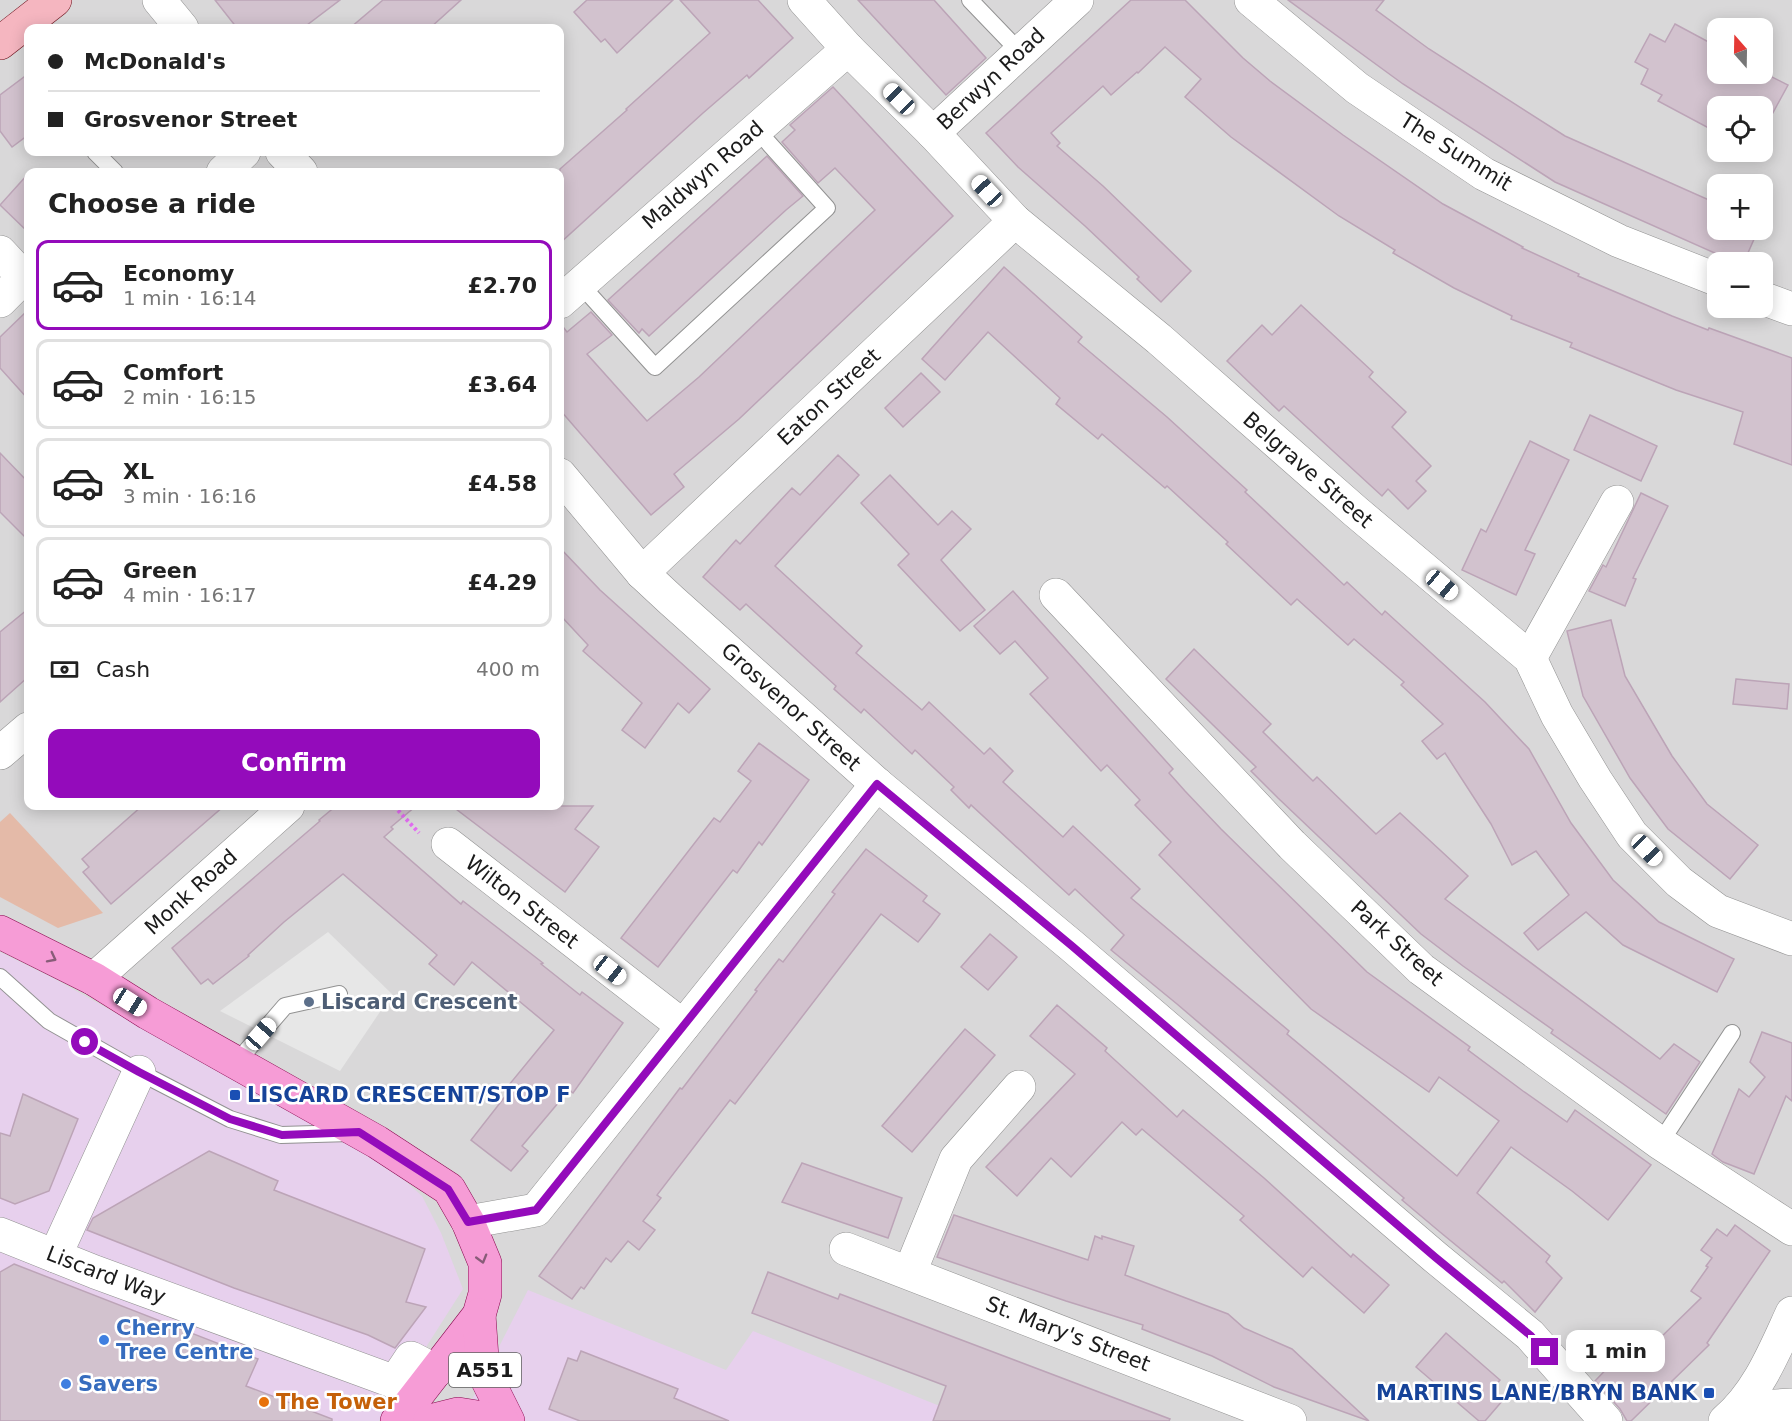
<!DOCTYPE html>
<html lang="en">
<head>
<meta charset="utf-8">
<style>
  :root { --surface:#fff; --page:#f6f6f6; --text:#222; --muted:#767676; --line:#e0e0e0; --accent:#940bbb }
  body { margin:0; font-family:"DejaVu Sans",sans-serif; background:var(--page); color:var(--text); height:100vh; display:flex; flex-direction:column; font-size:22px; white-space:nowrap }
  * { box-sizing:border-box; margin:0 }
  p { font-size:20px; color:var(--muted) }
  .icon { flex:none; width:33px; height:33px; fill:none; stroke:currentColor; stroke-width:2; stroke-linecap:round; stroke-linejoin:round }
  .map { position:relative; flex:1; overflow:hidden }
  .sheet { position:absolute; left:24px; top:168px; width:540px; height:642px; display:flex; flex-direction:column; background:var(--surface); border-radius:12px; box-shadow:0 3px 15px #0003 }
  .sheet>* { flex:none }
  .guide { position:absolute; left:24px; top:24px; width:540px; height:132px; border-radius:12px; box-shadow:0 3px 15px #0003; display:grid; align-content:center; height:132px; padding:0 24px; background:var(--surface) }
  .needle { width:39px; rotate:340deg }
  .fabs { position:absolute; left:1707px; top:18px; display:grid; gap:12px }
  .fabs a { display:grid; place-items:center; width:66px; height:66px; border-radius:12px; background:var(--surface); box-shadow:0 3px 15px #0003; font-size:30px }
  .end { position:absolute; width:27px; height:27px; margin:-14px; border:8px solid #940bbb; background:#fff; box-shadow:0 0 0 3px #fff }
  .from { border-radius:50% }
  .bubble { position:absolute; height:42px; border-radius:12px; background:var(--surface); box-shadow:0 3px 15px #0003; font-size:20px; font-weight:700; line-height:42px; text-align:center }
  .car { position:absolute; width:18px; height:36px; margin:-18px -9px; border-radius:8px; box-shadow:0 0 4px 2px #0007; background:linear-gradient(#fff 24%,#345 0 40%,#fff 0 76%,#345 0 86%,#fff 0) }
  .guide b { display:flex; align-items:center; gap:21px; height:57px; font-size:22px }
  .guide b+b { border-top:2px solid var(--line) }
  .guide i { width:15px; height:15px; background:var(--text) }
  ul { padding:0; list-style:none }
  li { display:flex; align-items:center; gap:18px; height:90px; margin:0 12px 9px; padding:0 12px; border:3px solid var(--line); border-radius:12px }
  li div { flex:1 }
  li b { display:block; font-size:22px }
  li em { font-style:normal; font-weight:700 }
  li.selected { border-color:var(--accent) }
  li>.icon { width:54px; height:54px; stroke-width:1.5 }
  h2 { padding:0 24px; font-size:27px; line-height:72px }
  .pay { display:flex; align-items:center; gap:15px; height:66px; padding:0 24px; font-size:22px }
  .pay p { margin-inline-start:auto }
  .primary-button { display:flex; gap:12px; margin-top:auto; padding:12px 24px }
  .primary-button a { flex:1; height:69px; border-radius:12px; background:var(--accent); color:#fff; font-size:24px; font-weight:700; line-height:69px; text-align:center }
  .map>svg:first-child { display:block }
</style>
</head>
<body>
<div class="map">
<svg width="1792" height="1421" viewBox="0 0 1792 1421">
  <rect width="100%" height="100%" fill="#ece1e7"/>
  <path fill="#d9d8d9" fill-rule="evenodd" d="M0,0H1792V1421H0ZM28,28H560V152H28ZM1718,28H1762V74H1718ZM1718,106H1762V152H1718ZM28,172H560V806H28ZM1718,184H1762V230H1718ZM1718,262H1762V308H1718Z"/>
  <g fill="#e7d0ed">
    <polygon points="0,952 53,978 385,1163 422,1196 441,1233 463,1289 379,1421 0,1421"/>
    <polygon points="528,1290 726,1370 753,1331 977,1421 461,1421"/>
  </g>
  <polygon fill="#e4baa8" points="10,813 103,913 58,928 0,897 0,822"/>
  <polygon fill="#e7e7e7" points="328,932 392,994 340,1071 220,1011"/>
  <g fill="#d2c2ce" stroke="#bca4b7" stroke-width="1.5">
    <polygon points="215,0 340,0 303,28 237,28"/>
    <polygon points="383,0 461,0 430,28 350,28"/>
    <polygon points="587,0 673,0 617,53 605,39 601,42 574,12"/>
    <polygon points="680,0 758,0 793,38 749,78 747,75 703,113 560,243 560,169 627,110 626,109 710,33"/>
    <polygon points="858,0 934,0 986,58 946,95"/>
    <polygon points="1131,0 1185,0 1243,58 1270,81 1343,135 1443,204 1523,247 1522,248 1579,274 1578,276 1672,316 1708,330 1709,328 1792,358 1792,465 1734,444 1743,412 1676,390 1570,347 1572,343 1511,319 1512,316 1454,288 1393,253 1395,250 1339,216 1231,137 1185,97 1201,79 1165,47 1138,73 1137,72 1111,95 1103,86 1051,133 1060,143 1057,146 1103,186 1191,271 1161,302 1137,279 1139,277 1085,226 1018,167 986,133"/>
    <polygon points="1288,0 1384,0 1376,10 1429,49 1565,136 1718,204 1718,217 1711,230 1758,230 1744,262 1735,262 1555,182 1403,84"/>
    <polygon points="1675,24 1718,47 1718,74 1762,74 1762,72 1788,85 1762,133 1762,106 1718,106 1718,133 1658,101 1662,95 1641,84 1648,69 1635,62 1650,34 1665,42"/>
    <polygon points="28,74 28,135 12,147 0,131 0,95"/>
    <polygon points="833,87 953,216 739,419 674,474 684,487 651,515 560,410 560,323 567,332 591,312 612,335 587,354 647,421 699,377 875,210 835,168 818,183 782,142 795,130 790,125"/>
    <polygon points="767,156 803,196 786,210 649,336 642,329 639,333 608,300"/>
    <polygon points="28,174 28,232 0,205"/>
    <polygon points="1004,267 1082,337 1078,342 1167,417 1247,490 1245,492 1344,585 1347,582 1382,615 1385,611 1485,702 1529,749 1571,823 1613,880 1659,922 1734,959 1717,992 1623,945 1586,912 1538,950 1524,933 1569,895 1536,851 1512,865 1491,824 1445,753 1437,759 1422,741 1443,724 1401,685 1404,682 1354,639 1348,645 1297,599 1291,605 1226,544 1228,542 1167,486 1165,488 1102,434 1098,439 1056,404 1060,398 988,332 945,380 922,359"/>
    <polygon points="1301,305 1373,372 1369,377 1406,412 1392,427 1431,466 1416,481 1426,491 1408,509 1388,489 1382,496 1284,406 1279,411 1227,361 1262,325 1272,335"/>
    <polygon points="28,310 28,399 0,368 0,337"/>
    <polygon points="921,373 940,392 903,427 885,408"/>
    <polygon points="1590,415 1657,446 1641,481 1574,450"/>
    <polygon points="1530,441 1569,460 1525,550 1535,554 1516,595 1462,570 1481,529 1486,532"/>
    <polygon points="0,453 28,482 28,540 0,512"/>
    <polygon points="838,455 859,475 775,566 862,646 856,653 922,710 929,702 984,754 990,748 1013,771 1003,782 1063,837 1073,826 1140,889 1131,898 1289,1031 1287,1034 1457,1176 1499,1121 1439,1077 1429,1092 1311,1009 1159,855 1171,842 1135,805 1140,800 1107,765 1101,771 1030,694 1048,678 1015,641 1000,654 974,626 1013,591 1173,769 1169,773 1185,791 1221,829 1367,972 1470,1047 1468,1050 1523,1091 1567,1122 1575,1110 1651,1165 1608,1220 1572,1191 1511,1147 1477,1193 1550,1256 1546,1262 1562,1278 1535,1312 1504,1281 1502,1283 1440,1232 1402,1200 1404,1198 1177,1004 1111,950 1124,935 1075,889 1069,895 971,805 969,808 951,790 954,787 915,750 912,754 864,709 861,713 834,689 836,686 746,604 740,610 703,577 736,540 740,544 792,488 800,495"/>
    <polygon points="890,475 938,525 952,511 971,529 941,560 985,610 960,631 898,565 909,554 861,503"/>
    <polygon points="1641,493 1668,506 1633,578 1636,579 1625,606 1589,591 1603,565 1606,567"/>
    <polygon points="560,548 600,590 710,689 689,713 678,703 645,748 622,730 642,703 583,651 588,645 560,615"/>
    <polygon points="28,609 28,677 0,702 0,632"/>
    <polygon points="1611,620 1625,676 1672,756 1707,804 1758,845 1730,879 1668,829 1630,778 1583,696 1567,631"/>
    <polygon points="1194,649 1271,724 1263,732 1313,781 1317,777 1376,834 1400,813 1468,876 1445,899 1660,1059 1674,1044 1700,1062 1666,1114 1551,1033 1553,1030 1463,966 1421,934 1278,798 1251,771 1256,767 1166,679"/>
    <polygon points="1736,679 1789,684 1787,709 1733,704"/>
    <polygon points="759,743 809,780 762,845 759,842 737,873 733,870 658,967 621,938 714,818 720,822 751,781 738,771"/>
    <polygon points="142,806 224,806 111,904 83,872 89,867 82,859"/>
    <polygon points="336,806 416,806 391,827 393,829 384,837 461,904 463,901 543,963 541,964 580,995 582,992 623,1023 573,1093 569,1090 522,1146 528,1151 511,1171 471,1140 507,1094 504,1091 554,1030 472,962 454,985 429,964 437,955 343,874 284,922 248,955 249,956 213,984 208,979 201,984 172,948 320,821 319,820"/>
    <polygon points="452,806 593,806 575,829 599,847 565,892"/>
    <polygon points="866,849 927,896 923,901 940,914 931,926 918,942 881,914 735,1104 730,1100 657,1195 661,1198 643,1221 655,1230 639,1250 628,1241 611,1262 606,1258 584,1289 581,1287 572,1299 539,1276 680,1088 682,1089 757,991 755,990 779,959 783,962 835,894 832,892"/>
    <polygon points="990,934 1017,957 988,990 961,967"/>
    <polygon points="1057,1005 1107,1048 1105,1051 1177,1117 1183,1110 1264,1178 1351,1257 1353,1254 1389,1285 1364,1313 1312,1267 1303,1277 1240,1220 1244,1216 1142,1129 1136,1135 1122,1122 1071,1177 1051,1158 1017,1196 986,1167 1075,1074 1030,1036"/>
    <polygon points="965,1029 995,1055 912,1152 882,1126"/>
    <polygon points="1762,1032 1792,1043 1792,1101 1786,1096 1754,1174 1723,1162 1712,1154 1739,1089 1749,1097 1765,1077 1750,1062"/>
    <polygon points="23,1094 78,1119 49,1191 15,1204 0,1198 0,1133 10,1136"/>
    <polygon points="209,1151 278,1181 274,1190 425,1249 406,1302 426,1307 395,1348 368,1335 234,1288 87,1230 93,1218"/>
    <polygon points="802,1163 902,1198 888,1238 782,1202"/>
    <polygon points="954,1215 1088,1260 1095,1236 1102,1239 1102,1236 1134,1246 1125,1275 1228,1314 1244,1328 1292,1349 1369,1421 1274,1387 1212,1356 1142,1329 1143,1325 1066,1301 937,1257"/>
    <polygon points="1735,1225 1770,1251 1707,1343 1709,1345 1631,1421 1627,1421 1620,1409 1595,1381 1616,1359 1624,1367 1653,1339 1656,1342 1701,1298 1691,1291 1708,1267 1706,1266 1712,1258 1701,1250 1717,1229 1727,1236"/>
    <polygon points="14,1264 258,1359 246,1386 332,1419 332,1421 0,1421 0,1272"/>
    <polygon points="768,1272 838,1299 840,1294 1170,1419 1169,1421 933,1421 946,1386 752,1313"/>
    <polygon points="1446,1333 1500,1380 1491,1390 1503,1400 1485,1421 1479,1421 1416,1367"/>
    <polygon points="581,1351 678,1389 674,1398 729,1421 580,1421 549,1409 568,1358 577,1361"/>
  </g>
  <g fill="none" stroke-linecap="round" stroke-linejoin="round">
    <g stroke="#929292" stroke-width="18">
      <g id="lane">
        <polyline points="970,0 1020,52"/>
        <polyline points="95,152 115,172"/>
        <polyline points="580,284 655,367 827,208 756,129"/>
        <polyline points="0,977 49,1021 139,1072 230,1119 281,1135 351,1133"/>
        <polyline points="236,1063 285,1006 339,994"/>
        <polyline points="1660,1143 1732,1033"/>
      </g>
    </g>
    <g stroke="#929292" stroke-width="34">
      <g id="street">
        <polyline points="159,0 182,28"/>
        <polyline points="804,0 848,49 933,133 1015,221 1159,339 1355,511 1530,658 1557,715 1595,779 1632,835 1679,882 1718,911 1792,939"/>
        <polyline points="1251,0 1357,88 1484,174 1619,241 1718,280"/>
        <polyline points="933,133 1077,0"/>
        <polyline points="282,152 301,172"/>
        <polyline points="223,172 244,152"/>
        <polyline points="0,252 28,282"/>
        <polyline points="1762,298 1792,309"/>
        <polyline points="0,301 24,277"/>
        <polyline points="560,302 848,49"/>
        <polyline points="560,475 642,573 671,600 877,784 1072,946 1435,1257 1530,1335 1606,1421"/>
        <polyline points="642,573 1015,221"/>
        <polyline points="1056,595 1292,845 1421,969 1660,1143 1792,1229"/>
        <polyline points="1530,658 1617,502"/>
        <polyline points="0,753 28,729"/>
        <polyline points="448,844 683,1026"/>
        <polyline points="94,979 288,806"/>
        <polyline points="468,1222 536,1210 877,784"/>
        <polyline points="0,1234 95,1272 395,1382 411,1358 436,1371"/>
        <polyline points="846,1249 1290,1421"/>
        <polyline points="55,1256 139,1072"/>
        <polyline points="910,1272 956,1159 1019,1087"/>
        <polyline points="1740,1408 1792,1405"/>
        <path d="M1725,1421C1758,1393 1774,1352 1792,1313"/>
      </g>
    </g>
    <g stroke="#690a15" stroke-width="34">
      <polyline id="secondary" points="0,43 55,0"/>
    </g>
    <g stroke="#89084f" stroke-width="34">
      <g id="primary">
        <polyline points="0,932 94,979 148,1013 377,1142 449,1189 468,1222 485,1263 485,1294 479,1315 397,1421"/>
        <polyline points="479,1315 482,1358 487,1379 508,1421"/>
        <polyline points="430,1421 458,1414 502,1421"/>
      </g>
    </g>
    <polyline stroke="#e26cf1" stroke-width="4" stroke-dasharray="3 3" stroke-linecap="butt" points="394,806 419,833"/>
    <use href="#lane" stroke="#fff" stroke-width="16"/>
    <use href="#street" stroke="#fff" stroke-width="33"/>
    <use href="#secondary" stroke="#f5b6c0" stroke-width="33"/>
    <use href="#primary" stroke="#f69cd6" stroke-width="33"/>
  </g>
  <defs><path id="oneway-chevron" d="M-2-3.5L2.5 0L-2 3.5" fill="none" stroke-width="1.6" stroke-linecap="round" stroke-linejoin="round" transform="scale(1.5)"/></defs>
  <g stroke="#885c78">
    <use href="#oneway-chevron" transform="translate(52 958) rotate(27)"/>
    <use href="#oneway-chevron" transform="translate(482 1259) rotate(74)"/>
  </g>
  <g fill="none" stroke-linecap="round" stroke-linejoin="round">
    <polyline stroke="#940bbb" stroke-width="8" points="85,1042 139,1072 230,1119 282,1135 359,1132 448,1189 468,1222 536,1210 877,784 1072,946 1435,1257 1530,1335 1545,1352"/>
  </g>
  <circle fill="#5c6f8a" stroke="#fff" stroke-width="2" cx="309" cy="1002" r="6"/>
  <g fill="#1a4fb4" stroke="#fff" stroke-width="2">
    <rect x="229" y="1089" width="12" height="12" rx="3"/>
    <rect x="1703" y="1387" width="12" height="12" rx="3"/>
  </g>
  <g fill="#3f7fe0" stroke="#fff" stroke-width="2">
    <circle cx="104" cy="1340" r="6"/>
    <circle cx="66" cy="1384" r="6"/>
  </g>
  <circle fill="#e8710a" stroke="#fff" stroke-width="2" cx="264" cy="1402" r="6"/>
  <g text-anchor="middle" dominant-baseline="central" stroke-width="5" stroke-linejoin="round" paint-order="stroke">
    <rect fill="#fff" stroke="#5f5f5f" stroke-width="1.5" x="449" y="1353" width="72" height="34" rx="4.5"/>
    <g font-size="20" font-weight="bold" fill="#1b1b1b">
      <text x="485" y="1370">A551</text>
    </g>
    <g font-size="21" fill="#1b1b1b" stroke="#fff">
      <text transform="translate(991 79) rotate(-43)">Berwyn Road</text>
      <text transform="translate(1456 152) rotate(32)">The Summit</text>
      <text transform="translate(703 175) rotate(-41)">Maldwyn Road</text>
      <text transform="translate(829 397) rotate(-43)">Eaton Street</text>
      <text transform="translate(1308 470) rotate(41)">Belgrave Street</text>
      <text transform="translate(791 707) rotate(42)">Grosvenor Street</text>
      <text transform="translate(191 892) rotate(-42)">Monk Road</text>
      <text transform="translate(522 902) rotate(38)">Wilton Street</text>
      <text transform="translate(1397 943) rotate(42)">Park Street</text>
      <text transform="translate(106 1275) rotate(21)">Liscard Way</text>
      <text transform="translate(1068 1334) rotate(21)">St. Mary's Street</text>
    </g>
    <g font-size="21" font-weight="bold" fill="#4e5e75" stroke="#fff" text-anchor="start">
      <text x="321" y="1002">Liscard Crescent</text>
    </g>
    <g font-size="21" font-weight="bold" fill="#164399" stroke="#fff" text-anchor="start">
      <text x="247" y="1095">LISCARD CRESCENT/STOP F</text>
      <text x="1697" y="1393" text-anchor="end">MARTINS LANE/BRYN BANK</text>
    </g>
    <g font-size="21" font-weight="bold" fill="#366cbe" stroke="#fff" text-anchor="start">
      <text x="116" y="1328">Cherry<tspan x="116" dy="24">Tree Centre</tspan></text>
      <text x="78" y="1384">Savers</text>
    </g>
    <g font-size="21" font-weight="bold" fill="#c56008" stroke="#fff" text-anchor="start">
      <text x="276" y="1402">The Tower</text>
    </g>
  </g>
</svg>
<div class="fabs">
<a><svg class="needle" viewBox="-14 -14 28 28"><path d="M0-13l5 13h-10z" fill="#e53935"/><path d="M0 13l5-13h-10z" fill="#767676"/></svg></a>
<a><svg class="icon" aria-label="locate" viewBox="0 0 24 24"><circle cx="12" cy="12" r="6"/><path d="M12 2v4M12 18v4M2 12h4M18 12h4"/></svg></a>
<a>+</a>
<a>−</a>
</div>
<i class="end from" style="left:85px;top:1042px"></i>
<i class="end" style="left:1545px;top:1352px"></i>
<div class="bubble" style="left:1566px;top:1330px;width:99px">1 min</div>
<i class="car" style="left:899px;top:99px;rotate:315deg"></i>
<i class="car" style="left:987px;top:191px;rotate:317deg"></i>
<i class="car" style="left:1442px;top:585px;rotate:130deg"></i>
<i class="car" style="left:1647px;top:850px;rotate:136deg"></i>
<i class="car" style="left:610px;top:970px;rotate:128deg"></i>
<i class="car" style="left:130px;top:1002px;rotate:122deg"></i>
<i class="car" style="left:261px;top:1034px;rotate:41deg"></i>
<div class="guide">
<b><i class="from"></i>McDonald's</b>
<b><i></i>Grosvenor Street</b>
</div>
<section class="sheet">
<h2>Choose a ride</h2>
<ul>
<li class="selected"><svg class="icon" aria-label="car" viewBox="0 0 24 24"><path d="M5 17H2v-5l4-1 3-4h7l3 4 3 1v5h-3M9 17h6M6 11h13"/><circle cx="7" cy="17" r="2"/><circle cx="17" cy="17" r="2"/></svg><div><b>Economy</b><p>1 min · 16:14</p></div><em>£2.70</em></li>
<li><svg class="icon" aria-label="car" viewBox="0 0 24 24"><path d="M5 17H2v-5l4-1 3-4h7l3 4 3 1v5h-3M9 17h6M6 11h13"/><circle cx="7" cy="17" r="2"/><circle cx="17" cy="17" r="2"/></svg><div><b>Comfort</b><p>2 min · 16:15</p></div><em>£3.64</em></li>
<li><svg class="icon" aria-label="car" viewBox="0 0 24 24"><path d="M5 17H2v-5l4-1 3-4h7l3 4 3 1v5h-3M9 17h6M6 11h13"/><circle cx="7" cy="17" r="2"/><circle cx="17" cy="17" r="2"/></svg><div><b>XL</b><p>3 min · 16:16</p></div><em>£4.58</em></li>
<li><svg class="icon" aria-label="car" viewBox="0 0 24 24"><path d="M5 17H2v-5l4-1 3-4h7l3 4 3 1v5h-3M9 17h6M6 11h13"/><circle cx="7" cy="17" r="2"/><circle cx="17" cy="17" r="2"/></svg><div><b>Green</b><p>4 min · 16:17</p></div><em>£4.29</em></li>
</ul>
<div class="pay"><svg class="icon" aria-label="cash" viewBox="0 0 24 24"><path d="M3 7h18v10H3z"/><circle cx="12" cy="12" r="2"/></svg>Cash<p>400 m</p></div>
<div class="primary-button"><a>Confirm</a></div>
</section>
</div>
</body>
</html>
